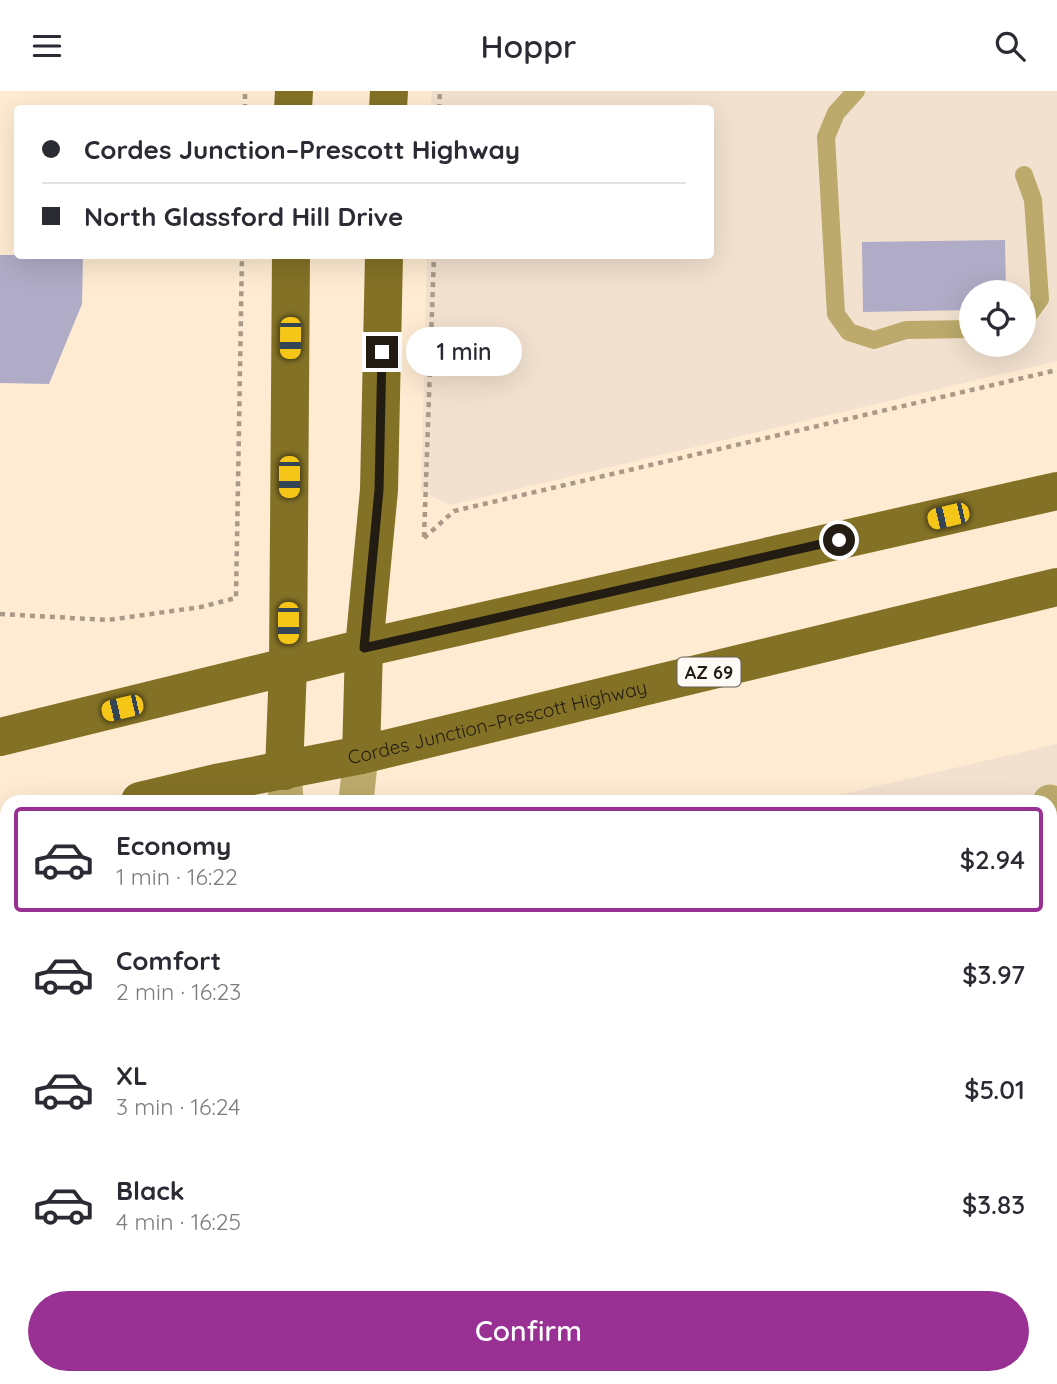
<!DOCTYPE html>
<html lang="en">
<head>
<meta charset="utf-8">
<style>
  :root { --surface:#fff; --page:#f7f7f7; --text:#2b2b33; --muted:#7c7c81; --line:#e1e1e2; --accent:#993093 }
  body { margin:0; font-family:Quicksand,sans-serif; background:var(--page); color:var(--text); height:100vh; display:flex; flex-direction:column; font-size:26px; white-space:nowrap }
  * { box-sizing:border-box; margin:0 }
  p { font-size:23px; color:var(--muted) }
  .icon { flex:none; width:38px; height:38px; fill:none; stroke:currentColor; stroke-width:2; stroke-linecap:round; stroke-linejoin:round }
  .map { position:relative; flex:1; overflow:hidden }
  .sheet { position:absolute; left:0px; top:704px; width:1057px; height:590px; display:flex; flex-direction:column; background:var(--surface); border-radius:21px 21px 0 0; box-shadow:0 7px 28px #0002 }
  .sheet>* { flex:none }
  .hud { position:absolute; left:14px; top:14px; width:700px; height:154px; border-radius:7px; box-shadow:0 7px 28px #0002; display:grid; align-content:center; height:154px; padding:0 28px; background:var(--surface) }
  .tools { position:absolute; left:959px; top:189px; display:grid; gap:14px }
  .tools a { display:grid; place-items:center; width:77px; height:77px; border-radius:50%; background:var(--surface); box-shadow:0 7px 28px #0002; font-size:35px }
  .end { position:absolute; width:32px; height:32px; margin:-16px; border:9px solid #231c13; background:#fff; box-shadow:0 0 0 4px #fff }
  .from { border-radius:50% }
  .bubble { position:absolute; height:49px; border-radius:24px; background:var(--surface); box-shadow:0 7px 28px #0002; font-size:23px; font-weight:600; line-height:49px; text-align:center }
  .car { position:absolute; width:21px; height:42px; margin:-21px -10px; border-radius:9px; box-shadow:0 0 5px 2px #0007; background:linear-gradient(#f5c518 24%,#345 0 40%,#f5c518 0 76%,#345 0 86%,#f5c518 0) }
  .hud b { display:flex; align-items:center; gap:24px; height:66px; font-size:26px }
  .hud b+b { border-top:2px solid var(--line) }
  .hud i { width:18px; height:18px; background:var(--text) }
  ul { padding:12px 0 0; list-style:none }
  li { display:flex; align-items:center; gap:21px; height:105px; margin:0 14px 10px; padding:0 14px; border:4px solid transparent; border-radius:7px }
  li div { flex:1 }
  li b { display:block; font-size:26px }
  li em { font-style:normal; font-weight:600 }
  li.current { border-color:var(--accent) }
  li>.icon { width:63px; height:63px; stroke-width:1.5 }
  .action { display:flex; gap:14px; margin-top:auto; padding:14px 28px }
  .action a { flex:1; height:80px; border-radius:42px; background:var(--accent); color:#fff; font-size:28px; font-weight:600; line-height:80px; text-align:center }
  header { display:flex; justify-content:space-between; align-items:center; height:91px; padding:0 28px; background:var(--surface); font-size:32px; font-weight:600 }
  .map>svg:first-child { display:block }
</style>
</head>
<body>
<header><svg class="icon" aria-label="menu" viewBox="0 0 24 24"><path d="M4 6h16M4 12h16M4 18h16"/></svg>Hoppr<svg class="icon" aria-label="search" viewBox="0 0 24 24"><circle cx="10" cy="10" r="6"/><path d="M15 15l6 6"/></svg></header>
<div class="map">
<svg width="1057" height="1293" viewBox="0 0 1057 1293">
  <rect width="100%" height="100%" fill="#feebd2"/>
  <g fill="#f2e1cf" fill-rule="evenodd">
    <path d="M432,0H1057V270L450,414L421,400L427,165L710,164V18L430,17ZM971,201H1024V254H971Z"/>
    <polygon points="1057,653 1057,1293 506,1293 505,1286 1050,1286 1050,710 813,710"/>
  </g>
  <g fill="#b0abc6">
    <polygon points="1005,149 1006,201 971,201 971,219 863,221 862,151"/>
    <polygon points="0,164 83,164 82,213 49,293 0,292"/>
  </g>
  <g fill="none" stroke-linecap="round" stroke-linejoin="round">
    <g stroke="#a99a87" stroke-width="4.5" stroke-dasharray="5 5" stroke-linecap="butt">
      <polyline points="245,18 245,0"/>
      <polyline points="439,18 440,0"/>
      <polyline points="424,446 434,164"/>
      <polyline points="424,447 454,420 1057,279"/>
      <polyline points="0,523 108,529 201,516 236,507 242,164"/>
    </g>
    <g stroke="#bbaa6b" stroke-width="18">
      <polyline points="856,0 836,22 826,46 836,223 849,241 874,249 906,239 971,238"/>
      <polyline points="1024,230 1040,208 1033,109 1024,84"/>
      <polyline points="0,1057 7,1055"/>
      <polyline points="0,1179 7,1177"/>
    </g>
    <g stroke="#bbaa6b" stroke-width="35">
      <polyline points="284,680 286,710"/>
      <polyline points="356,710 361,664"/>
      <polyline points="1050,711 1057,741"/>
      <polyline points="0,947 7,945"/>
      <polyline points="436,1286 438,1293"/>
    </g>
    <g stroke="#837126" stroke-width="38">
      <polyline points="293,18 294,0"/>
      <polyline points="388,18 389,0"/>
      <polyline points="0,646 364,557 1057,400"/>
      <polyline points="361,664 364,557 379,399 384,164"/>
      <polyline points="284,680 288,576 291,164"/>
      <path id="s1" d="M140,710L216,692L361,664L1057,496"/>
      <polyline points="0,744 7,742"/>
    </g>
  </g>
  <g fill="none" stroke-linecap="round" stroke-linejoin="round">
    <polyline stroke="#231c13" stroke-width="9" points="382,261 379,399 364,557 839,449"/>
  </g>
  <g text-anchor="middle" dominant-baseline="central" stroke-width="7" stroke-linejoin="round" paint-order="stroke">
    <rect fill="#fefbf6" stroke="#655f57" stroke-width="2" x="677.5" y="566.5" width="63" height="29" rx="5"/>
    <g font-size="18" font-weight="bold" fill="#231c13">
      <text x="709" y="581">AZ 69</text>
    </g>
    <g font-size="19" fill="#231c13" stroke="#fefbf6">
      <text stroke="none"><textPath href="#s1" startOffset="366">Cordes Junction–Prescott Highway</textPath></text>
    </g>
  </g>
</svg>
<div class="tools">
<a><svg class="icon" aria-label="locate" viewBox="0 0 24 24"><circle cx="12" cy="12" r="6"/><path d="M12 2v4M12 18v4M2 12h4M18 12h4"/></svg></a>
</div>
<i class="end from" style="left:839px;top:449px"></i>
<i class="end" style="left:382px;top:261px"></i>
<div class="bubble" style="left:406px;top:236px;width:116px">1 min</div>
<i class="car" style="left:290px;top:247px;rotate:181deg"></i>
<i class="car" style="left:289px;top:386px;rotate:180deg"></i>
<i class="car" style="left:948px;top:425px;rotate:257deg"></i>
<i class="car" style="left:288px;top:532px;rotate:180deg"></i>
<i class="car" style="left:122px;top:617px;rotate:257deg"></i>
<div class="hud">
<b><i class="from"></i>Cordes Junction–Prescott Highway</b>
<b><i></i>North Glassford Hill Drive</b>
</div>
<section class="sheet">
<ul>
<li class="current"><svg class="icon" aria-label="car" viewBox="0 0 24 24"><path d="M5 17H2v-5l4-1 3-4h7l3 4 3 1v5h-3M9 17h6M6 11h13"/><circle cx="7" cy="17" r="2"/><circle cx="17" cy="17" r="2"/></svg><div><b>Economy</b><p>1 min · 16:22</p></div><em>$2.94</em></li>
<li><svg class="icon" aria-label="car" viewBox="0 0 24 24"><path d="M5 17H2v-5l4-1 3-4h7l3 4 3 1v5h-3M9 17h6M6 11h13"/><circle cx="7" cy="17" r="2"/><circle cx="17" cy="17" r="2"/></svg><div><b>Comfort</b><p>2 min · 16:23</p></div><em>$3.97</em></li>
<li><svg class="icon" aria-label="car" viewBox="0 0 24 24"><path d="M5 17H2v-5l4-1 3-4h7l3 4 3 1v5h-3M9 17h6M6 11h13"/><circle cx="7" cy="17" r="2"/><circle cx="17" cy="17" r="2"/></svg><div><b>XL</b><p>3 min · 16:24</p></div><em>$5.01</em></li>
<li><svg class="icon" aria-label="car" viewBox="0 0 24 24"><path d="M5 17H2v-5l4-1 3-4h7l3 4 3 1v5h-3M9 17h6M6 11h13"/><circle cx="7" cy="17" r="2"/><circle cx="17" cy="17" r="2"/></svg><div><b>Black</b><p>4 min · 16:25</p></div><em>$3.83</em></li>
</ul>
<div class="action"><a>Confirm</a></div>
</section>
</div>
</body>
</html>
